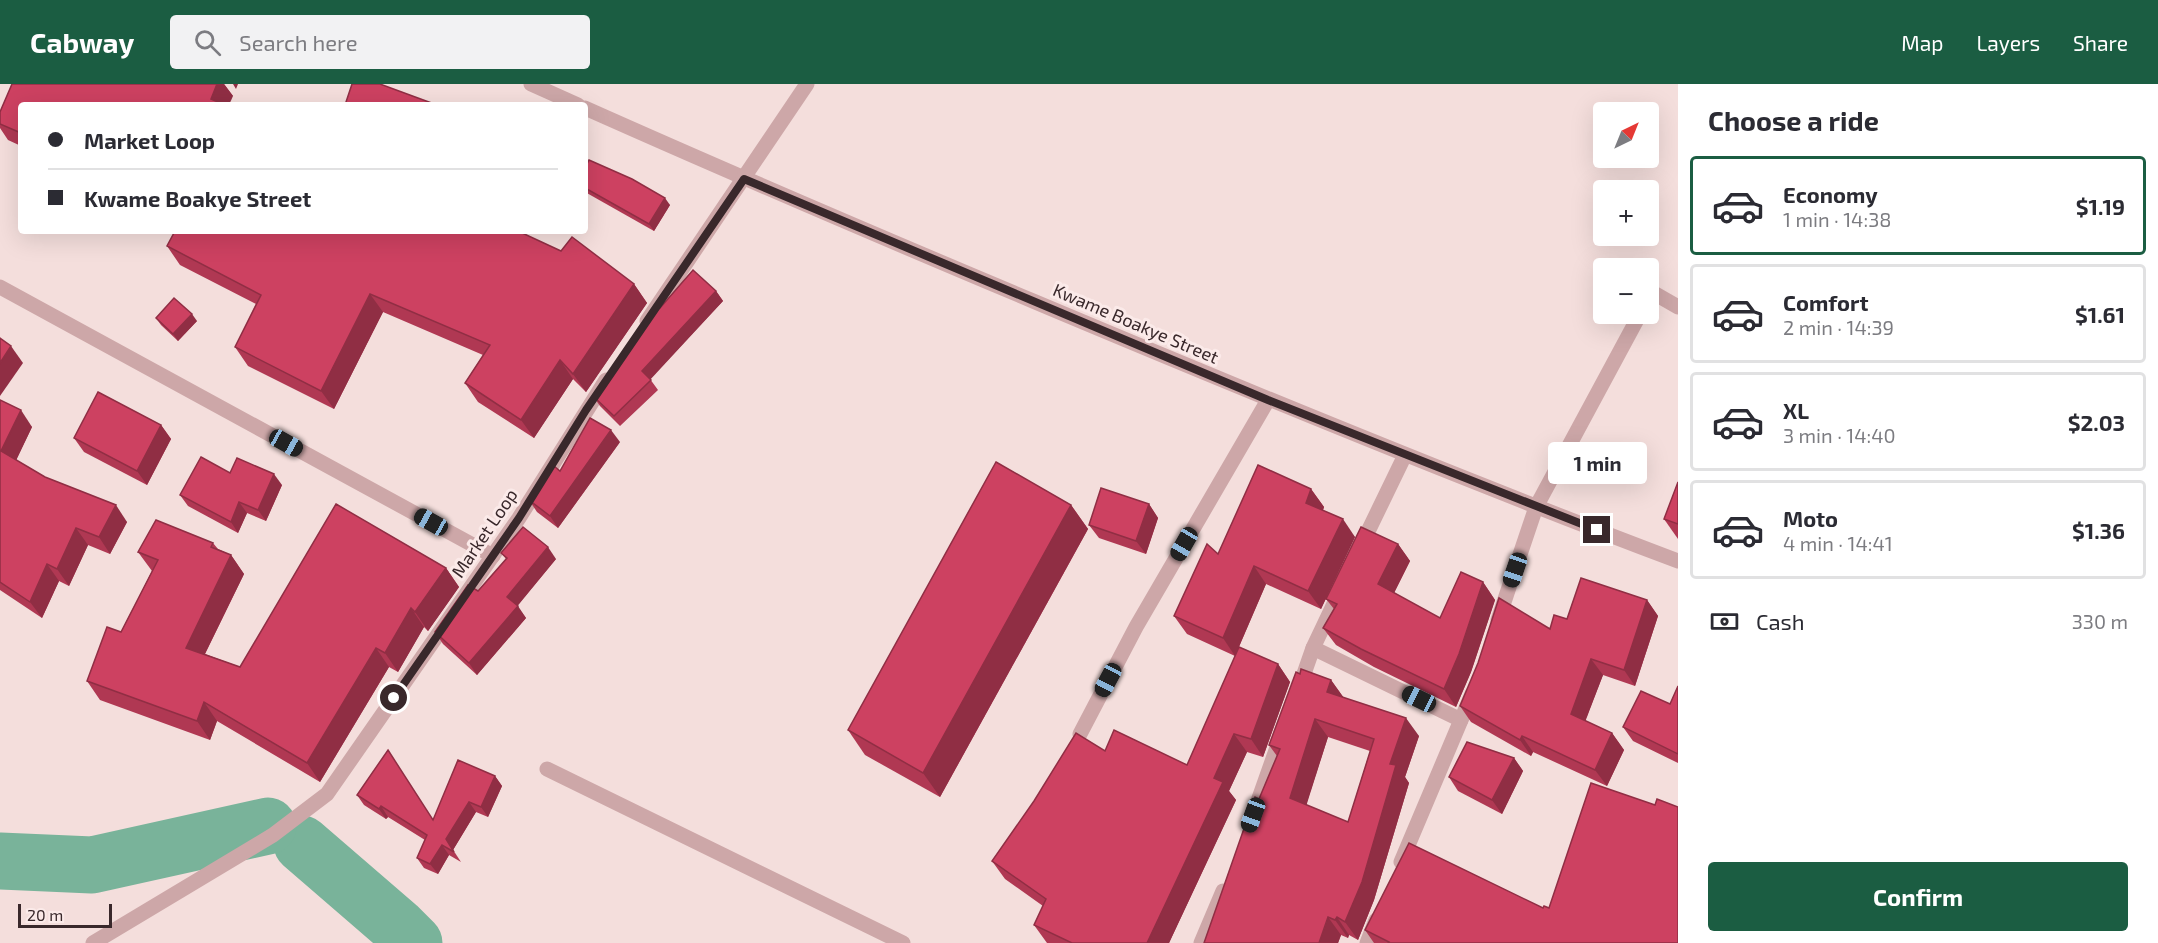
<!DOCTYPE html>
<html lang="en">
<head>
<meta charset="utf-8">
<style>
  :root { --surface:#fff; --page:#f2f2f3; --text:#2b2b33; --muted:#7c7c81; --line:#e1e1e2; --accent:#1b5d42 }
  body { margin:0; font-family:"Exo 2",sans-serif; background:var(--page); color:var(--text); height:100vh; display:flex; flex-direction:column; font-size:22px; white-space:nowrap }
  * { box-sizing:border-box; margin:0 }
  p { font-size:20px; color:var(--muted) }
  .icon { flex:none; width:33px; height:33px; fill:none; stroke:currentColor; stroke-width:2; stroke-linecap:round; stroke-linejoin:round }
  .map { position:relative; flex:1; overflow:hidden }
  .sheet { display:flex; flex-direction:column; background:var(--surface); width:480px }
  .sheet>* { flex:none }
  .guide { position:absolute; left:18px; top:18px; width:570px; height:132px; border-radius:6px; box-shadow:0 6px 24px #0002; display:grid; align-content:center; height:132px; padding:0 30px; background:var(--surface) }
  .needle { width:39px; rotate:43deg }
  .controls { position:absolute; left:1593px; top:18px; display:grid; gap:12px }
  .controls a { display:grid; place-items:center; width:66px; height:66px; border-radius:6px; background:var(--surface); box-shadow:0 6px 24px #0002; font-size:30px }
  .scale { position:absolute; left:18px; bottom:15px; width:94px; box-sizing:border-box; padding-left:6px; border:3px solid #39282b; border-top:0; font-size:16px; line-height:21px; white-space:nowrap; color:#39282b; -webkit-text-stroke:4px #fbeae9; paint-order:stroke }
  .end { position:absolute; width:27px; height:27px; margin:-14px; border:8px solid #39282b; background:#fff; box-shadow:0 0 0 3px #fff }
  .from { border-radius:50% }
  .bubble { position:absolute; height:42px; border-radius:6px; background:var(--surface); box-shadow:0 6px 24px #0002; font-size:20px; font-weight:700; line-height:42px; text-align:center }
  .car { position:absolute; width:18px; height:36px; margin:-18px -9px; border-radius:8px; box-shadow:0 0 4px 2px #0007; background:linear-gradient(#222 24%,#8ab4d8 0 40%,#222 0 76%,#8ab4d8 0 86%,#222 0) }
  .guide b { display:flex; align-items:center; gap:21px; height:57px; font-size:22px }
  .guide b+b { border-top:2px solid var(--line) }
  .guide i { width:15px; height:15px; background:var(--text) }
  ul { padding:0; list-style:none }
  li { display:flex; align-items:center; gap:18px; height:99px; margin:0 12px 9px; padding:0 18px; border:3px solid var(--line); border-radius:6px }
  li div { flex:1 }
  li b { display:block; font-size:22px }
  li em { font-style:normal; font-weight:700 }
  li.on { border-color:var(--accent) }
  li>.icon { width:54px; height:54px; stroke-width:1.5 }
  h2 { padding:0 30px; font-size:27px; line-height:72px }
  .pay { display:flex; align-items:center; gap:15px; height:66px; padding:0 30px; font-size:22px }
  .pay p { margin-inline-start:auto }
  .action { display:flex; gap:12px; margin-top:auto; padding:12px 30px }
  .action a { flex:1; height:69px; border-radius:6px; background:var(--accent); color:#fff; font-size:24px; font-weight:700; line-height:69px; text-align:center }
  header { display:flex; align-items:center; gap:36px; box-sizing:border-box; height:84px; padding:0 30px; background:var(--accent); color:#fff }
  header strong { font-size:28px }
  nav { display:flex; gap:33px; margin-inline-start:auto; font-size:21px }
  .search { width:420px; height:54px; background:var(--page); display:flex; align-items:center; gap:15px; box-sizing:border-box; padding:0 21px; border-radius:6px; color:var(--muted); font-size:22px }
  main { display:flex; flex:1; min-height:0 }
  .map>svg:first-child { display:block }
</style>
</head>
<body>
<header>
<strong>Cabway</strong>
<div class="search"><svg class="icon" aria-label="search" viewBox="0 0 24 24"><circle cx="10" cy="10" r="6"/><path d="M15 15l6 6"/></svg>Search here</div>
<nav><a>Map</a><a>Layers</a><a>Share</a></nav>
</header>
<main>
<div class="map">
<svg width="1678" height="859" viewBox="0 0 1678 859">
  <rect width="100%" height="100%" fill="#f4dedc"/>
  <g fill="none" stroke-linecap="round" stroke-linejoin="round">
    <g stroke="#79b39a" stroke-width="57">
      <polyline points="302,760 397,842 414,859"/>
      <polyline points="0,777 92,781 268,742"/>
    </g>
    <g stroke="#cda7a8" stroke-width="15">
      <polyline points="531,0 578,21"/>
      <path d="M585,24C733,90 883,154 1033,217C1247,307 1461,395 1678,477"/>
      <polyline points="0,203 493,472"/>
      <polyline points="1648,214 1652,208 1678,223"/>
      <polyline points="647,237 807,0"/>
      <polyline points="1360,464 1405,371"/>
      <polyline points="1498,536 1536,423 1640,230"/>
      <polyline points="1313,564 1461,636"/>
      <polyline points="1299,604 1313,564 1341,505"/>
      <polyline points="1080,650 1136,543 1268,316"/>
      <polyline points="547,685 903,859"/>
      <polyline points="1252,734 1281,652"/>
      <polyline points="1401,778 1472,610"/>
      <polyline points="93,859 273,751 327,710 519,434 606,296"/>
      <polyline points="1201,859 1223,807"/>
      <polyline points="1367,859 1376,836"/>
    </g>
  </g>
  <g fill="#b03853" fill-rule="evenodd">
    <polygon points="12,0 224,0 233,12 21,21 21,62 8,56 0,44 0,28"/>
    <polygon points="585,84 670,121 654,147 585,108"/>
    <polygon points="167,162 561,167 634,200 647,219 586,308 573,295 534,354 478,318 465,299 483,271 383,228 334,325 248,282 235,263 256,220 180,181"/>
    <polygon points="716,207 723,217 650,295 658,306 620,342 600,322 593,312 660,224"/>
    <polygon points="156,234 197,237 178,257 161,241"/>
    <polygon points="0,316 32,343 16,376 45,393 127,438 110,470 88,461 69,502 59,497 42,534 0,506"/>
    <polygon points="161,341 171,355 147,401 84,368 74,354"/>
    <polygon points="620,358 558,444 537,428 529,416 560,387"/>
    <polygon points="230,389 282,401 266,437 247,429 238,449 188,422 180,411"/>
    <polygon points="1678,398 1678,455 1664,435"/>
    <polygon points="1311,405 1324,423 1323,426 1355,453 1321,525 1266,500 1235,572 1187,550 1174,532 1218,470"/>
    <polygon points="1149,420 1158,434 1146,470 1099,454 1089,441"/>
    <polygon points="1071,421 1088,445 940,713 865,671 848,646"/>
    <polygon points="213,459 218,465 231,471 244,490 205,570 240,583 446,484 459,503 428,547 424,543 398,588 389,583 320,698 217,637 210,656 100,616 87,597 121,548 152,487 138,468"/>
    <polygon points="1398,460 1410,477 1394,509 1440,534 1483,498 1495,516 1471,588 1456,623 1374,583 1336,561 1323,544 1334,525 1326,515"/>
    <polygon points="501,469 556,475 517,522 526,534 477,591 443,560 435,548 478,507 506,475"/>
    <polygon points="1647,516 1658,532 1635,602 1603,591 1585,637 1612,649 1624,666 1607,702 1533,668 1531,672 1471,638 1460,622 1567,535"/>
    <polygon points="1278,580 1290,598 1263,673 1247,668 1229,707 1236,716 1169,859 1047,859 1034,841 1043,822 1005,795 992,777 1105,667 1187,681"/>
    <path d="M1300,590L1331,596L1343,613L1419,652L1405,693L1409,699L1374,816L1358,856L1349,851L1348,854L1341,851L1338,859L1259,715L1277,672L1269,661ZM1328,653L1370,667L1348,738L1306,721Z"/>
    <polygon points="1678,602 1678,679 1633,657 1623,643 1670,620"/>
    <polygon points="1514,674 1523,687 1502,730 1458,707 1449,693"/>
    <polygon points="495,692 502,702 488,733 476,728 453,766 461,778 449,771 438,790 424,784 417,774 425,756 388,733 386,735 364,721 357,711 433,735"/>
    <polygon points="1655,721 1678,859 1374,859 1365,846 1549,824"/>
  </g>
  <g fill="#902e44">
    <polygon points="217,0 224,0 233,12 229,21 215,21 211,15"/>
    <polygon points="233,0 238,0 236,5"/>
    <polygon points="665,114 670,121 654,147 649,140"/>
    <polygon points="634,200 647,219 586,308 573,290"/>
    <polygon points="716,207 723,217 649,297 642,287"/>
    <polygon points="370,210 383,228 334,325 321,307"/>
    <polygon points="192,230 197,237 178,257 173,250"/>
    <polygon points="11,262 23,279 0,312 0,279"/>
    <polygon points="560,276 573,295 534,354 521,336"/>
    <polygon points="21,326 32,343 13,383 1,367"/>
    <polygon points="161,341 171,355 147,401 137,387"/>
    <polygon points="611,346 620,358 558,444 550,432"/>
    <polygon points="274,390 282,401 266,437 258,426"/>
    <polygon points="1311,405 1324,423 1319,437 1306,419"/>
    <polygon points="239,418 247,429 238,449 231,438"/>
    <polygon points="1149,420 1158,434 1146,470 1136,457"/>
    <polygon points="116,421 127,438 110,470 99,453"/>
    <polygon points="1071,421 1088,445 940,713 923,689"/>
    <polygon points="1343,435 1355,453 1321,525 1308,507"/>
    <polygon points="76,444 88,461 69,502 57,485"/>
    <polygon points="1398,460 1410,477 1390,517 1378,500"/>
    <polygon points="548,463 556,475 515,525 507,513"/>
    <polygon points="231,471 244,490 199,582 186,564"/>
    <polygon points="47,480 59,497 42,534 30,518"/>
    <polygon points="1254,482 1266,500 1235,572 1223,554"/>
    <polygon points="446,484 459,503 428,547 415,528"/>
    <polygon points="1483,498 1495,516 1471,588 1456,623 1444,605"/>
    <polygon points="1647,516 1658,532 1635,602 1624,586"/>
    <polygon points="518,522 526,534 477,591 469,579"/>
    <polygon points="411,524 424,543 398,588 385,569"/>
    <polygon points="376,564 389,583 320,698 307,679"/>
    <polygon points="1591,575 1603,591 1582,646 1571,630"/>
    <polygon points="1278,580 1290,598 1263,673 1251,655"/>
    <polygon points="1331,596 1344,614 1327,608"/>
    <polygon points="204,618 217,637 210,656 197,637"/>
    <polygon points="1406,634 1419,652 1405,693 1409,699 1374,816 1358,856 1345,838 1390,680"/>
    <polygon points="1315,635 1328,653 1303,732 1290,714"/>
    <polygon points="1612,649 1624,666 1607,702 1595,686"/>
    <polygon points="1234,650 1247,668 1229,707 1236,716 1169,859 1147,859 1214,694"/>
    <polygon points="1522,652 1533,668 1531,672 1520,656"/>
    <polygon points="1514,674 1523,687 1502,730 1492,716"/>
    <polygon points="495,692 502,702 488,733 481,723"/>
    <polygon points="469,718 476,728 453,766 461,778 446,755"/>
    <polygon points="381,722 388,733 386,735 379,725"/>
    <polygon points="442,761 449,771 438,790 430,780"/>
    <polygon points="1328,833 1341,851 1338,859 1319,859"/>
    <polygon points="1337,833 1349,851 1348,854 1335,836"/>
  </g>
  <g fill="#cd4161" stroke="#902e44" stroke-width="1.5" fill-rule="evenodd">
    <polygon points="12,0 217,0 211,15 225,21 21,21 21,49 0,40 0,28"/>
    <polygon points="352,0 380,0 437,21 345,21"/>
    <polygon points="589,76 632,95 665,114 649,140 585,104 585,84"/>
    <polygon points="175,147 518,147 561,167 572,153 634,200 573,290 560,276 521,336 465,299 490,261 370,210 321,307 235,263 261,211 167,162"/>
    <polygon points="693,186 716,207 642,287 651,296 614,332 593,312 656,221 660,224"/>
    <polygon points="174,214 192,230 173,250 156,234"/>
    <polygon points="0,254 11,262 0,279"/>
    <polygon points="98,308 161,341 137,387 74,354"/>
    <polygon points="0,316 21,326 1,367 45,393 116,421 99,453 76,444 57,485 47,480 30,518 0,498"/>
    <polygon points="590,334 611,346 550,432 529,416 554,382 560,387"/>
    <polygon points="201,373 230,389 237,374 274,390 258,426 239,418 231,438 180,411"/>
    <polygon points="996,378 1071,421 923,689 848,646"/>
    <polygon points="1258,381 1311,405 1306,419 1343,435 1308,507 1254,482 1223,554 1174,532 1207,460 1218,470"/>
    <polygon points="1678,398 1678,440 1664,435"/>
    <polygon points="1101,404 1149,420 1136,457 1089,441"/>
    <polygon points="336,420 446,484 415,528 411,524 385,569 376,564 307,679 204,618 197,637 87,597 107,543 121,548 158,476 138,468 156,436 213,459 211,463 231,471 186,564 240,583"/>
    <polygon points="523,443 548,463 507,513 518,522 469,579 435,548 468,501 478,507 507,474 501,469"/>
    <polygon points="1361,443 1398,460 1378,500 1440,534 1461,488 1483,498 1459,570 1444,605 1361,565 1323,544 1337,520 1326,515"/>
    <polygon points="1581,494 1647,516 1624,586 1591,575 1571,630 1612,649 1595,686 1522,652 1520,656 1460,622 1478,579 1499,514 1550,545 1554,531 1567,535"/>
    <polygon points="1239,563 1278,580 1251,655 1234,650 1214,694 1223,698 1147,859 1072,859 1034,841 1046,815 992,777 1034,717 1076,649 1105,667 1114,646 1187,681"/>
    <path d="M1301,585L1331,596L1327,608L1406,634L1390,680L1396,681L1362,798L1345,838L1337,833L1335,836L1328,833L1319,859H1204L1255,713L1259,715L1280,665L1269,661L1296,588L1300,590ZM1315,635L1374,655L1348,738L1290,714Z"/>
    <polygon points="1678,602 1678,670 1623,643 1641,607 1670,620"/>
    <polygon points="1467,658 1514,674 1492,716 1449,693"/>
    <polygon points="388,666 433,736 458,676 495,692 481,723 469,718 446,755 454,768 442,761 430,780 417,774 427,751 381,722 379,725 357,711"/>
    <polygon points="1591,699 1655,721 1657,715 1678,723 1678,859 1388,859 1389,858 1365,846 1409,759 1543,824 1544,822 1549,824"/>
  </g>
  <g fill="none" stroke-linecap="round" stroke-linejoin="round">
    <polyline stroke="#39282b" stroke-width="8" points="394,614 519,434 586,326 744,95 1268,316 1597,446"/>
  </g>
  <g text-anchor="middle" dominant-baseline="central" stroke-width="6" stroke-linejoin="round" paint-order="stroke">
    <g font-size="18" fill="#39282b" stroke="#fbeae9">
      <text transform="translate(1136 239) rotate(23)">Kwame Boakye Street</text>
      <text transform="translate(484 449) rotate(-56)">Market Loop</text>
    </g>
  </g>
</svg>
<div class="controls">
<a><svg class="needle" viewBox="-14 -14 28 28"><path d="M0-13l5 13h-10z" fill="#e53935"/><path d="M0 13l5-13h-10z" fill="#7c7c81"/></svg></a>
<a>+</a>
<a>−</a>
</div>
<div class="scale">20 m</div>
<i class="end from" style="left:394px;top:614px"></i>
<i class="end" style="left:1597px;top:446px"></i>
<div class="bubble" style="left:1548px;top:358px;width:99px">1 min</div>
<i class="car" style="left:286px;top:359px;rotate:119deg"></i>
<i class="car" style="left:431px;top:438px;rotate:299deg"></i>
<i class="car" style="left:1184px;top:460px;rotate:210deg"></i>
<i class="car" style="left:1515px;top:486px;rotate:199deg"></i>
<i class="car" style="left:1108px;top:596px;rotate:208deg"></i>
<i class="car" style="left:1419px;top:615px;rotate:296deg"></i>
<i class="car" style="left:1253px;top:731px;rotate:200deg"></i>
<div class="guide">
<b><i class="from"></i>Market Loop</b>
<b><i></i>Kwame Boakye Street</b>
</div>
</div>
<section class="sheet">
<h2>Choose a ride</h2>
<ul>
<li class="on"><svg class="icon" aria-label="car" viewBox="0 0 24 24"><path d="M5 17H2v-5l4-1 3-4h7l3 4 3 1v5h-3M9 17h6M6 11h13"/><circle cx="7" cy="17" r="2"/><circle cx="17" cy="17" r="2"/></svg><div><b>Economy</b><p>1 min · 14:38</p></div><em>$1.19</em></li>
<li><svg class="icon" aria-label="car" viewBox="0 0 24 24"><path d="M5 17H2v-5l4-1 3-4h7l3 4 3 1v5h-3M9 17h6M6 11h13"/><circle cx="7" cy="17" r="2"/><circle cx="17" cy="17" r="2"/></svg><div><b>Comfort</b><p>2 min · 14:39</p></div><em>$1.61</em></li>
<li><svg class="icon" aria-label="car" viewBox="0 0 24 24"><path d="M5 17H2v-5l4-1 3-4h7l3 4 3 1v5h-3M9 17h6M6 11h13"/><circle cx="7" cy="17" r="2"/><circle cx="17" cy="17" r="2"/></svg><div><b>XL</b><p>3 min · 14:40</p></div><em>$2.03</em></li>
<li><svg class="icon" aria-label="car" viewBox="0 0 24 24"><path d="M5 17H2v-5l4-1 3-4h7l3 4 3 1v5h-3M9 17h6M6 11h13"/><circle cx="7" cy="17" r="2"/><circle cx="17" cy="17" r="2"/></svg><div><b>Moto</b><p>4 min · 14:41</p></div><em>$1.36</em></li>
</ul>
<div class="pay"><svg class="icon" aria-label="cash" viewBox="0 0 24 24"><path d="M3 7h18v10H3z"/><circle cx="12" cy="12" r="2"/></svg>Cash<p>330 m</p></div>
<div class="action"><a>Confirm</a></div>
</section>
</main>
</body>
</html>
